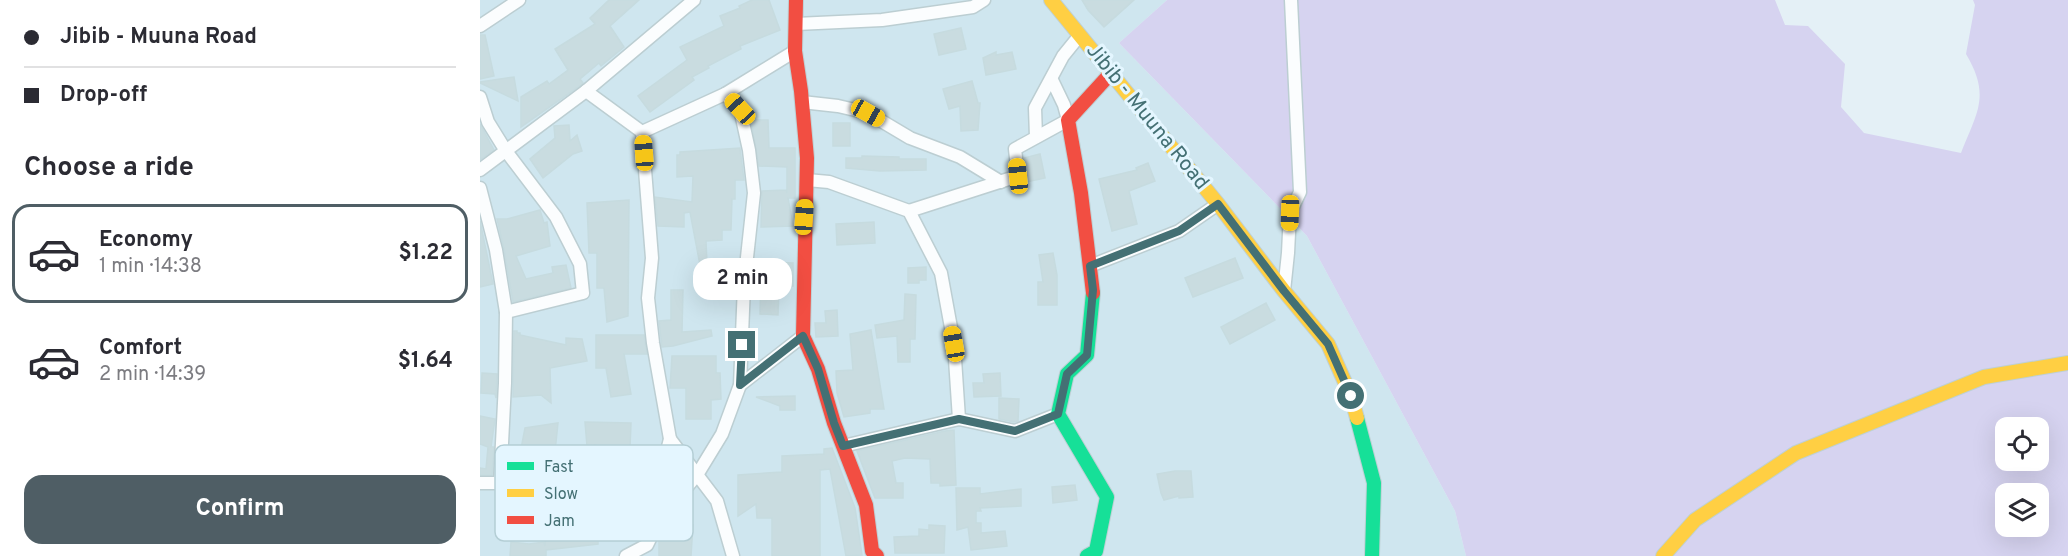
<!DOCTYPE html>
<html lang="en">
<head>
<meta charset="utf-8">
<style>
  :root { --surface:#fff; --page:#f2f2f3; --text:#2b2b33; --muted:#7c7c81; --line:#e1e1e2; --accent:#4f5e65 }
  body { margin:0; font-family:Overpass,sans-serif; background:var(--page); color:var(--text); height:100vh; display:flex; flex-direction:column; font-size:22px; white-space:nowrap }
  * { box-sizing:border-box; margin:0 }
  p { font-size:20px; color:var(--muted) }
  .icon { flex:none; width:33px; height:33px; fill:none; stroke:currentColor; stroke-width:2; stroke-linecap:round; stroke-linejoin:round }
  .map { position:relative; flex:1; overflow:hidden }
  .side { display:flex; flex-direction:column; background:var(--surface); width:480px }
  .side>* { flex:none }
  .guide { display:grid; align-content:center; height:132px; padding:0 24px; background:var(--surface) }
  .controls { position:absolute; left:1515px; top:417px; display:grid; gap:12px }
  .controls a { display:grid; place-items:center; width:54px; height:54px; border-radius:12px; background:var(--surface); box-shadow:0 6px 24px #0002; font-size:30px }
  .end { position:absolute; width:27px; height:27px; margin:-14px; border:8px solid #447074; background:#fff; box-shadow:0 0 0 3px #fff }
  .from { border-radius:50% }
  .bubble { position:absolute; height:42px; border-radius:18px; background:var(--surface); box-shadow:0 6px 24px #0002; font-size:20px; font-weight:700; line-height:42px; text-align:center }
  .car { position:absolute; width:18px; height:36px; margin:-18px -9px; border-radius:8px; box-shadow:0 0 4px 2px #0007; background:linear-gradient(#f5c518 24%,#345 0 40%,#f5c518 0 76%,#345 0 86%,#f5c518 0) }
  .guide b { display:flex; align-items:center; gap:21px; height:57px; font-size:22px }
  .guide b+b { border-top:2px solid var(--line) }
  .guide i { width:15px; height:15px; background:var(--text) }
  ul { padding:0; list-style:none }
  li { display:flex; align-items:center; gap:18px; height:99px; margin:0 12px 9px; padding:0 12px; border:3px solid transparent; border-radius:18px }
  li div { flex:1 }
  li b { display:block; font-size:22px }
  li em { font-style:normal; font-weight:700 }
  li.on { border-color:var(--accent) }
  li>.icon { width:54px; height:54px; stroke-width:1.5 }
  h2 { padding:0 24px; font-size:27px; line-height:72px }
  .primary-button { display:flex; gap:12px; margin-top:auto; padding:12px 24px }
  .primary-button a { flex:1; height:69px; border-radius:18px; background:var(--accent); color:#fff; font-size:24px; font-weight:700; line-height:69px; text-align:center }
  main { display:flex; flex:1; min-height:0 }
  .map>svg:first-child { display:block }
</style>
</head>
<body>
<main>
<section class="side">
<div class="guide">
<b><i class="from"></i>Jibib - Muuna Road</b>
<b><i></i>Drop-off</b>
</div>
<h2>Choose a ride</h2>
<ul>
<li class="on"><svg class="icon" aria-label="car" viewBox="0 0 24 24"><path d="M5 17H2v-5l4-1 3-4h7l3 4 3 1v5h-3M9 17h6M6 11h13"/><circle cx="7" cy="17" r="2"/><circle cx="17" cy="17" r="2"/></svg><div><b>Economy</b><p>1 min · 14:38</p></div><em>$1.22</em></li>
<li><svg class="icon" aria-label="car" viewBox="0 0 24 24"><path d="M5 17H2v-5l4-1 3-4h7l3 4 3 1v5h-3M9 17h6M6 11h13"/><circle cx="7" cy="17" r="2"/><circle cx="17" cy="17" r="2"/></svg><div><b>Comfort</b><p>2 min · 14:39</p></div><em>$1.64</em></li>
</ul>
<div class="primary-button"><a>Confirm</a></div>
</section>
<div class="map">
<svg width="1588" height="556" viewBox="0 0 1588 556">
  <rect width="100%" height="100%" fill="#e4f0f6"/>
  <polygon fill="#cfe6ef" points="0,0 687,0 639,43 827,236 975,511 986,556 0,556"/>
  <path fill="#d6d3f0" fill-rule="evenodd" d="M687,0H1295L1305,25L1328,26L1365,64L1361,107L1384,133L1481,153C1497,112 1511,96 1486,54L1495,5L1493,0H1588V556H986L975,511L827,236L639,43ZM1526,428H1558V460H1526ZM1526,494H1558V526H1526Z"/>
  <g fill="#c9dce0" stroke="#c6dbdf" stroke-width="1.5">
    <polygon points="129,0 159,0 130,26 144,47 121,66 119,63 100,79 103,83 101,85 41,127 41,97 67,81 69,84 88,70 75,49 115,24 110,18"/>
    <polygon points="272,0 289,0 300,30 260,46 261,49 228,66 229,68 212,77 214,80 170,112 158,96 207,60 200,47 244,26 240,16 260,8 259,6"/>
    <polygon points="602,0 654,0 624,27 608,10"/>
    <polygon points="481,28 486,49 459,55 454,34"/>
    <polygon points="0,35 5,35 14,76 0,79"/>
    <polygon points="516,52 516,55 532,52 536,69 506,75 503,58"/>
    <polygon points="34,77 38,101 0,83 0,82"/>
    <polygon points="492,81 498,103 500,103 498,130 481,131 480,106 469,109 463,89"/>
    <polygon points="271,120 288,120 289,148 315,148 315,198 308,198 313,226 281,227 282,191 306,190 307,193 307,167 279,166"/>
    <rect x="353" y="123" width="17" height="23"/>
    <polygon points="0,124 14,150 0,160"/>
    <polygon points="89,125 90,141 97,135 102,151 93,154 63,178 50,159 75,138 74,126"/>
    <polygon points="260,148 264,180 255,180 255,199 252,199 251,230 242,230 242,240 226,241 227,264 220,265 210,212 204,213 204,227 178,226 175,197 212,202 213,176 197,177 197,155 200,155 200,152"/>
    <polygon points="560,154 565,178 546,182 544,158"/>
    <polygon points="382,156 419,157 419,159 446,159 446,170 400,171 366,168 366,158 382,158"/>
    <polygon points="668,163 675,181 649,191 657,224 632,231 619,179 657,170 656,168"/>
    <polygon points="149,200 148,316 127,322 124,288 117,288 117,253 109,253 107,203"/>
    <polygon points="60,210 64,223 67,222 70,246 36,256 46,279 73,273 72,267 86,265 91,288 33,302 24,249 17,219 27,219"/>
    <polygon points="0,221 13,284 0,287"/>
    <polygon points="394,222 395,243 357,245 356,224"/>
    <polygon points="573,253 577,275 577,305 558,305 558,282 563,282 559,255"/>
    <polygon points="755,258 763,278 713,297 705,278"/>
    <polygon points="286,262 313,263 313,286 299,287 298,315 280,314 281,279 286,279"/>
    <polygon points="446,267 446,280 439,280 439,283 428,283 428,268"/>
    <polygon points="191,290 203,290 202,332 231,330 232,336 193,346 182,347 179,321 191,320"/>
    <polygon points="425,294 436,295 435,339 430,339 430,362 418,362 417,336 397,338 395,325 424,320"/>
    <polygon points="786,303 795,320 750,344 741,327"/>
    <polygon points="357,310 358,336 336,337 335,323 346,323 345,311"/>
    <polygon points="391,330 404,409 390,409 390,413 364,417 357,393 356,371 373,370 370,334"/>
    <polygon points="34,331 37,331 37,333 40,333 40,335 86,345 86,338 102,339 107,361 70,368 71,403 61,395 33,397"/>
    <polygon points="116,335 164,335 167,354 144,354 151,394 131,397 126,368 116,368"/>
    <polygon points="192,356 236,356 236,373 240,373 241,399 231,400 231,419 206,419 206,388 190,388"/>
    <polygon points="2,373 17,374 16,398 15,394 1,393"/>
    <polygon points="520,373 521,396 494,397 493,383 504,383 503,374"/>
    <polygon points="315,396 315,410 300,410 300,406 276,397"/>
    <polygon points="519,398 539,399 538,421 534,422 519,419"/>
    <polygon points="0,416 15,419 11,447 14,447 12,475 0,475 0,468 6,469 8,447 0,444"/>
    <polygon points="105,422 151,423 150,448 159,448 158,456 173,456 173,471 169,471 170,511 167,512 167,525 163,535 143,536 142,524 118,523 118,544 66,550 66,556 30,556 31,542 49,544 64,542 65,546 69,504 34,504 33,536 19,535 20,503 18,503 18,491 24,490 28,484 30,448 41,449 45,428 78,423 74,461 57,461 57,495 92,477 94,482 123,462 116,462 116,445 107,446"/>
    <polygon points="474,430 476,485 460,486 460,483 451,483 450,459 425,458 412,461 416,483 423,483 423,498 395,498 377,451 465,431"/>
    <polygon points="352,448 375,508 382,555 366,556 350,469 340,470 340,556 292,556 292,518 277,518 276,504 258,516 258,475 302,472 302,456 344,454 344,449"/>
    <polygon points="695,471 711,471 713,497 699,498 699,496 684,500 681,493 677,474"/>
    <polygon points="595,485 597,500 573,503 572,487"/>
    <polygon points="476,488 500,488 500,494 541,489 541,506 500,508 501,511 496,511 496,523 501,523 501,533 525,531 527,546 491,550 488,527 477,530"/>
    <polygon points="195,525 213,525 211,556 179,556 179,540 181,536 195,536"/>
    <polygon points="449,525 465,526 464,553 415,553 414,537 439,536 439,529 449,530"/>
  </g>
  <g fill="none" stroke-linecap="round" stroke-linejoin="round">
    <g stroke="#bcced2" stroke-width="15">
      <g id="street">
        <polyline points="316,24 402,20 493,7 504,0"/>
        <polyline points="0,26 39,0"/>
        <polyline points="106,91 162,132 172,258 168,298 173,343 190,439 179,482 179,520 167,545 146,556"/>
        <polyline points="0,97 8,122 26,151 76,217 100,264 103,293 26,312"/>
        <polyline points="322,102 358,106 388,113 430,138 480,157 521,182"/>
        <polyline points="162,132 245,94 315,51"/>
        <polyline points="556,137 555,108 583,56 600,35"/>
        <polyline points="0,170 106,91 214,0"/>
        <polyline points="327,180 349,182 429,211 461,273 474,344 479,419"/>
        <polyline points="0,188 16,250 26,312 25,383 20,483 0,483"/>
        <polyline points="429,211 538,176 535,149 588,120 584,105 572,80"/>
        <polyline points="610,266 699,231 738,204"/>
        <polyline points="804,291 808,253 810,213 820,192 811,0"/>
        <polyline points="260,385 323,336"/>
        <polyline points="190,439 237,501 253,556"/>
        <polyline points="363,446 479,419 535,431 578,414"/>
        <polyline points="179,520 217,475 242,434 260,385 264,285 274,193 269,150 260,109 245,94"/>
      </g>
    </g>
    <g stroke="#bed0d4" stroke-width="16">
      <g id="fast">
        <polyline points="877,418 894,483 892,556"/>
        <polyline points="607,556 616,551 627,497 578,414 587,374 607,355 613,293"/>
      </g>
    </g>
    <g stroke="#bed0d4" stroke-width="16">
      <g id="slow">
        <polyline points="571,0 738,204 804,291 848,344 871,396 877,418"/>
        <polyline points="1183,556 1215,520 1316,453 1504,377 1588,363"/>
      </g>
    </g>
    <g stroke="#bed0d4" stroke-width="16">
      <g id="jam">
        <polyline points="316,0 315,51 321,91 327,158 323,336 338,369 354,423 386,505 392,551 397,556"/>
        <polyline points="613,293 601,193 588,120 631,73"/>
      </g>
    </g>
    <use href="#street" stroke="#fbfdfe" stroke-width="12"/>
    <use href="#fast" stroke="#16e098" stroke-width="14"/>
    <use href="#slow" stroke="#ffcf43" stroke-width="14"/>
    <use href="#jam" stroke="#f24e42" stroke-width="14"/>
  </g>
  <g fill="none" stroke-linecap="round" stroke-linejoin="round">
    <polyline stroke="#447074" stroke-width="8" points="262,345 260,385 323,336 338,369 354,423 363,446 479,419 535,431 578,414 587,374 607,355 613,290 610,266 699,231 738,204 804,291 848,344 871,396"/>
  </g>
  <g text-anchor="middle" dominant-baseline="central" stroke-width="6" stroke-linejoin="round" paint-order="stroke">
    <g font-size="21" fill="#447074" stroke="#e4f6ff">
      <text transform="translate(667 117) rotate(51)">Jibib - Muuna Road</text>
    </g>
  </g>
  <rect x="15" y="445" width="198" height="96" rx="9" fill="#e4f6ff" stroke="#b4ced5" stroke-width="1.5"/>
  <rect x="27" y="462" width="27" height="8" fill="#16e098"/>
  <rect x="27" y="489" width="27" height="8" fill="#ffcf43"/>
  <rect x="27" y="516" width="27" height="8" fill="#f24e42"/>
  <g font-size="16" fill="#447074">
    <text x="64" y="472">Fast</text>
    <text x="64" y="499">Slow</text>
    <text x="64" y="526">Jam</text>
  </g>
</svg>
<div class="controls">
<a><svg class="icon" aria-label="locate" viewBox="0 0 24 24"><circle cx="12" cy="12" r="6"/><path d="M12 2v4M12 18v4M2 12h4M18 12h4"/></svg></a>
<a><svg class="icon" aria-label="layers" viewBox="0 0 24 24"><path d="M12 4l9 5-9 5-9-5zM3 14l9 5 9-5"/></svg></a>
</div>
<i class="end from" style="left:871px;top:396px"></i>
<i class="end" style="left:262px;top:345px"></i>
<div class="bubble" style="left:213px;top:258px;width:99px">2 min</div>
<i class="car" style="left:260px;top:109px;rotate:317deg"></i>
<i class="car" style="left:388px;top:113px;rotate:119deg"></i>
<i class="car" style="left:164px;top:153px;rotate:356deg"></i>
<i class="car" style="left:538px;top:176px;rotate:354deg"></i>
<i class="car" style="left:810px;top:213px;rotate:182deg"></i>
<i class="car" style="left:324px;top:217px;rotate:4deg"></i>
<i class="car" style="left:474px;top:344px;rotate:350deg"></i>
</div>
</main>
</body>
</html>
